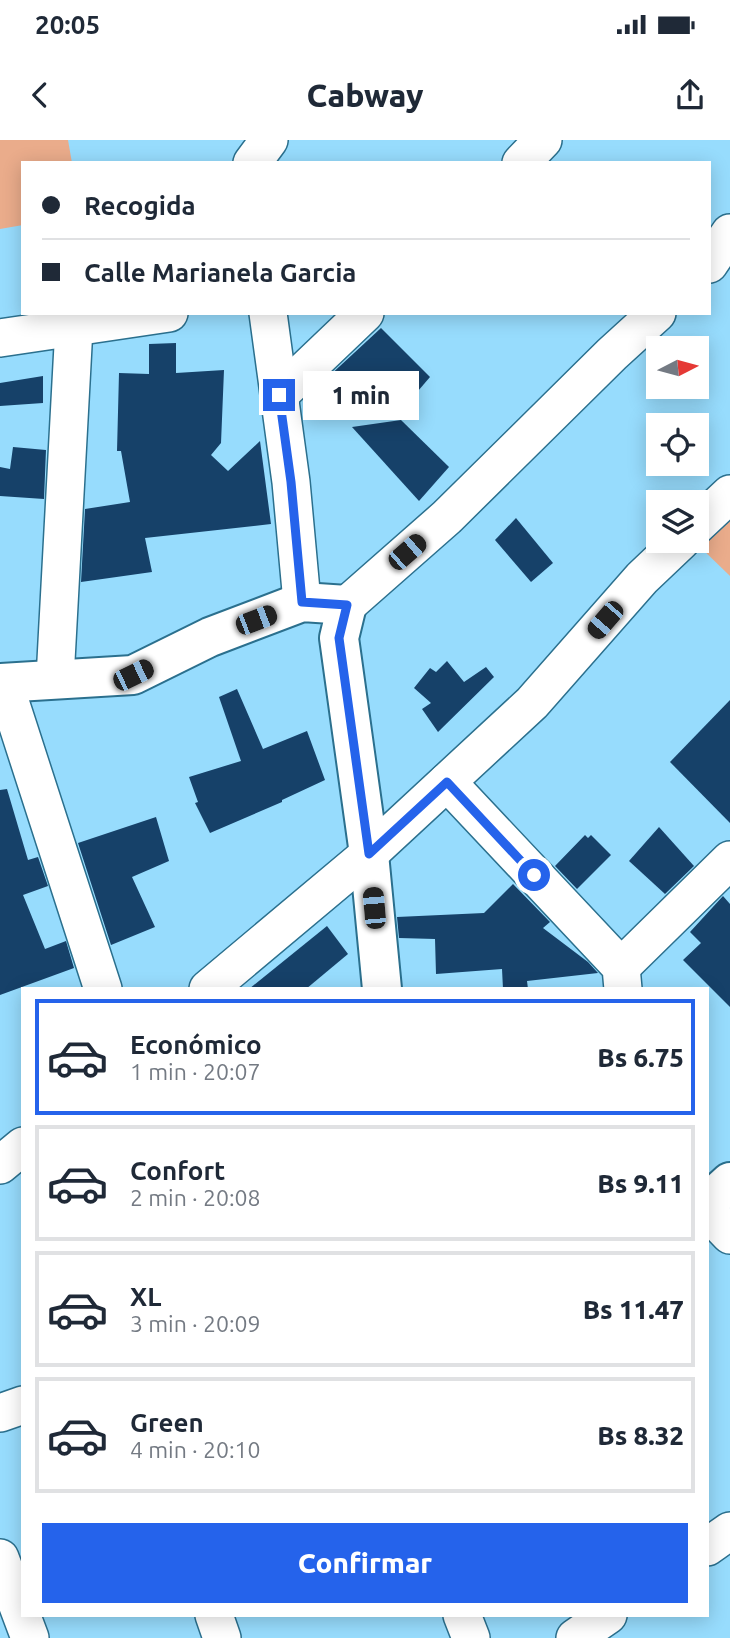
<!DOCTYPE html>
<html lang="es">
<head>
<meta charset="utf-8">
<style>
  :root { --surface:#fff; --page:#f2f2f3; --text:#1f2937; --muted:#747a83; --line:#e0e1e3; --accent:#2563eb }
  body { margin:0; font-family:Ubuntu,sans-serif; background:var(--page); color:var(--text); height:100vh; display:flex; flex-direction:column; font-size:26px; white-space:nowrap }
  * { box-sizing:border-box; margin:0 }
  p { font-size:23px; color:var(--muted) }
  .icon { flex:none; width:38px; height:38px; fill:none; stroke:currentColor; stroke-width:2; stroke-linecap:round; stroke-linejoin:round }
  .map { position:relative; flex:1; overflow:hidden }
  .drawer { position:absolute; left:21px; top:847px; width:688px; height:630px; display:flex; flex-direction:column; background:var(--surface); border-radius:0px; box-shadow:0 4px 18px #0003 }
  .drawer>* { flex:none }
  .banner { position:absolute; left:21px; top:21px; width:690px; height:154px; border-radius:0px; box-shadow:0 4px 18px #0003; display:grid; align-content:center; height:154px; padding:0 21px; background:var(--surface) }
  .needle { width:46px; rotate:84deg }
  .buttons { position:absolute; left:646px; top:196px; display:grid; gap:14px }
  .buttons a { display:grid; place-items:center; width:63px; height:63px; border-radius:0px; background:var(--surface); box-shadow:0 4px 18px #0003; font-size:35px }
  .end { position:absolute; width:32px; height:32px; margin:-16px; border:9px solid #2563eb; background:#fff; box-shadow:0 0 0 4px #fff }
  .from { border-radius:50% }
  .bubble { position:absolute; height:49px; border-radius:0px; background:var(--surface); box-shadow:0 4px 18px #0003; font-size:23px; font-weight:800; line-height:49px; text-align:center }
  .car { position:absolute; width:21px; height:42px; margin:-21px -10px; border-radius:9px; box-shadow:0 0 5px 2px #0007; background:linear-gradient(#222 24%,#8ab4d8 0 40%,#222 0 76%,#8ab4d8 0 86%,#222 0) }
  .banner b { display:flex; align-items:center; gap:24px; height:66px; font-size:26px }
  .banner b+b { border-top:2px solid var(--line) }
  .banner i { width:18px; height:18px; background:var(--text) }
  ul { padding:12px 0 0; list-style:none }
  li { display:flex; align-items:center; gap:21px; height:116px; margin:0 14px 10px; padding:0 7px; border:4px solid var(--line); border-radius:0px }
  li div { flex:1 }
  li b { display:block; font-size:26px }
  li em { font-style:normal; font-weight:800 }
  li.on { border-color:var(--accent) }
  li>.icon { width:63px; height:63px; stroke-width:1.5 }
  .action { display:flex; gap:14px; margin-top:auto; padding:14px 21px }
  .action a { flex:1; height:80px; border-radius:0px; background:var(--accent); color:#fff; font-size:28px; font-weight:800; line-height:80px; text-align:center }
  .status { display:flex; justify-content:space-between; align-items:center; height:49px; padding:0 35px; background:var(--surface); direction:ltr }
  .status svg { height:19px; fill:currentColor }
  header { display:flex; justify-content:space-between; align-items:center; height:91px; padding:0 21px; background:var(--surface); font-size:32px; font-weight:800 }
  .map>svg:first-child { display:block }
</style>
</head>
<body>
<div class="status"><b>20:05</b><svg viewBox="0 0 49 12"><path d="M0 12V9h3v3zM5 12V6h3v6zM10 12V3h3v9zM15 12V0h3v12zM26 1h20v11H26zM47 4h2v5h-2z"/></svg></div>
<header><svg class="icon" aria-label="back" viewBox="0 0 24 24"><path d="M15 5l-7 7 7 7"/></svg>Cabway<svg class="icon" aria-label="share" viewBox="0 0 24 24"><path d="M12 15V3M7 8l5-5 5 5M5 13v7h14v-7"/></svg></header>
<div class="map">
<svg width="730" height="1498" viewBox="0 0 730 1498">
  <rect width="100%" height="100%" fill="#97dcfd"/>
  <g fill="#eaac8b">
    <polygon points="0,0 68,0 72,23 23,23 23,85 0,89"/>
    <polygon points="730,371 730,436 696,403"/>
  </g>
  <g fill="#164169">
    <polygon points="381,188 430,237 418,251 313,251"/>
    <polygon points="176,203 176,233 224,230 221,303 211,315 228,331 260,301 271,384 145,398 152,432 81,442 85,369 130,362 121,311 117,311 119,233 149,234 149,204"/>
    <polygon points="43,236 43,263 0,266 0,243"/>
    <polygon points="401,280 449,327 419,361 352,287"/>
    <polygon points="13,307 46,310 44,359 0,356 0,327 10,329"/>
    <polygon points="516,378 553,423 531,442 495,400"/>
    <polygon points="447,521 464,542 486,527 494,537 438,592 422,569 431,563 414,548 430,528 436,532"/>
    <polygon points="237,549 263,609 307,591 325,640 282,660 282,662 210,693 195,663 198,662 189,637 241,621 219,557"/>
    <polygon points="730,560 730,683 670,622"/>
    <polygon points="7,649 28,720 38,717 48,746 23,755 45,809 66,801 74,828 0,855 0,650"/>
    <polygon points="156,677 169,721 132,737 155,787 111,805 78,703"/>
    <polygon points="659,687 694,726 665,754 629,721"/>
    <polygon points="585,695 588,698 591,695 611,715 577,749 555,726"/>
    <polygon points="513,744 550,782 543,788 588,822 598,833 527,841 528,849 503,849 502,829 436,834 435,799 399,798 397,777 484,773"/>
    <polygon points="723,756 730,764 730,867 683,820 701,803 690,792"/>
    <polygon points="327,786 348,814 306,849 249,849"/>
  </g>
  <g fill="none" stroke-linecap="round" stroke-linejoin="round">
    <g stroke="#2b708e" stroke-width="40">
      <g id="street">
        <polyline points="252,23 269,0"/>
        <polyline points="521,23 543,0"/>
        <polyline points="709,124 730,93"/>
        <polyline points="268,173 291,342 302,462"/>
        <polyline points="0,198 169,173"/>
        <polyline points="279,255 365,173"/>
        <polyline points="696,386 730,354"/>
        <polyline points="347,465 447,377 612,214 657,173"/>
        <polyline points="55,539 74,187 106,173"/>
        <polyline points="4,543 103,849"/>
        <polyline points="447,642 621,827 623,849"/>
        <polyline points="621,827 730,720"/>
        <polyline points="208,849 369,714 532,563 642,438 681,401"/>
        <polyline points="0,1025 23,1006"/>
        <polyline points="707,1071 730,1095"/>
        <polyline points="0,1273 23,1265"/>
        <polyline points="707,1407 730,1391"/>
        <polyline points="0,1418 30,1498"/>
        <polyline points="214,1475 222,1498"/>
        <polyline points="462,1475 471,1498"/>
        <polyline points="575,1498 608,1475"/>
      </g>
    </g>
    <g stroke="#2b708e" stroke-width="42">
      <g id="secondary">
        <polyline points="0,543 133,535 210,497 302,462 347,465 339,498 369,714 382,849"/>
        <polyline points="707,1063 730,1042"/>
      </g>
    </g>
    <use href="#street" stroke="#fff" stroke-width="37"/>
    <use href="#secondary" stroke="#fff" stroke-width="38"/>
  </g>
  <g fill="none" stroke-linecap="round" stroke-linejoin="round">
    <polyline stroke="#2563eb" stroke-width="9" points="279,255 291,342 302,462 347,465 339,498 369,714 447,642 534,735"/>
  </g>
</svg>
<div class="buttons">
<a><svg class="needle" viewBox="-14 -14 28 28"><path d="M0-13l5 13h-10z" fill="#e53935"/><path d="M0 13l5-13h-10z" fill="#747a83"/></svg></a>
<a><svg class="icon" aria-label="locate" viewBox="0 0 24 24"><circle cx="12" cy="12" r="6"/><path d="M12 2v4M12 18v4M2 12h4M18 12h4"/></svg></a>
<a><svg class="icon" aria-label="layers" viewBox="0 0 24 24"><path d="M12 4l9 5-9 5-9-5zM3 14l9 5 9-5"/></svg></a>
</div>
<i class="end from" style="left:534px;top:735px"></i>
<i class="end" style="left:279px;top:255px"></i>
<div class="bubble" style="left:303px;top:231px;width:116px">1 min</div>
<i class="car" style="left:407px;top:412px;rotate:49deg"></i>
<i class="car" style="left:256px;top:480px;rotate:69deg"></i>
<i class="car" style="left:605px;top:480px;rotate:221deg"></i>
<i class="car" style="left:133px;top:535px;rotate:64deg"></i>
<i class="car" style="left:374px;top:768px;rotate:355deg"></i>
<div class="banner">
<b><i class="from"></i>Recogida</b>
<b><i></i>Calle Marianela Garcia</b>
</div>
<section class="drawer">
<ul>
<li class="on"><svg class="icon" aria-label="car" viewBox="0 0 24 24"><path d="M5 17H2v-5l4-1 3-4h7l3 4 3 1v5h-3M9 17h6M6 11h13"/><circle cx="7" cy="17" r="2"/><circle cx="17" cy="17" r="2"/></svg><div><b>Económico</b><p>1 min · 20:07</p></div><em>Bs 6.75</em></li>
<li><svg class="icon" aria-label="car" viewBox="0 0 24 24"><path d="M5 17H2v-5l4-1 3-4h7l3 4 3 1v5h-3M9 17h6M6 11h13"/><circle cx="7" cy="17" r="2"/><circle cx="17" cy="17" r="2"/></svg><div><b>Confort</b><p>2 min · 20:08</p></div><em>Bs 9.11</em></li>
<li><svg class="icon" aria-label="car" viewBox="0 0 24 24"><path d="M5 17H2v-5l4-1 3-4h7l3 4 3 1v5h-3M9 17h6M6 11h13"/><circle cx="7" cy="17" r="2"/><circle cx="17" cy="17" r="2"/></svg><div><b>XL</b><p>3 min · 20:09</p></div><em>Bs 11.47</em></li>
<li><svg class="icon" aria-label="car" viewBox="0 0 24 24"><path d="M5 17H2v-5l4-1 3-4h7l3 4 3 1v5h-3M9 17h6M6 11h13"/><circle cx="7" cy="17" r="2"/><circle cx="17" cy="17" r="2"/></svg><div><b>Green</b><p>4 min · 20:10</p></div><em>Bs 8.32</em></li>
</ul>
<div class="action"><a>Confirmar</a></div>
</section>
</div>
</body>
</html>
